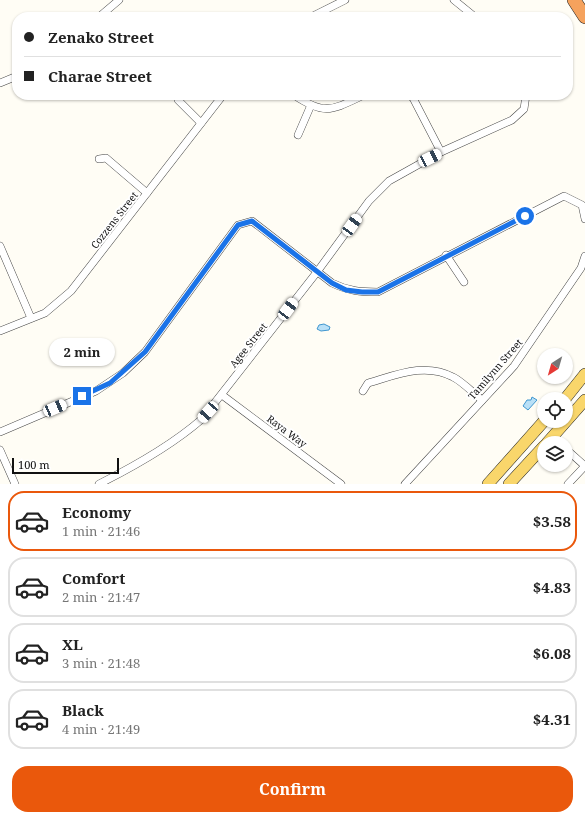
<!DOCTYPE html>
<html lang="en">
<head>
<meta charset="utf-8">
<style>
  :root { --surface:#fff; --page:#f2f2f2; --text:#222; --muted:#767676; --line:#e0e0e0; --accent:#ea580c }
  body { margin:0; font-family:"Noto Serif",serif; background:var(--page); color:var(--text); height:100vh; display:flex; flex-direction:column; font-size:15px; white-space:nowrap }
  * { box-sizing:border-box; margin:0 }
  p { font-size:13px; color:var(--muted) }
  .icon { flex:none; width:22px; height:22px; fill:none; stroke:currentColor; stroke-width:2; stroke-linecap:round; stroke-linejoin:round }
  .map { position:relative; height:484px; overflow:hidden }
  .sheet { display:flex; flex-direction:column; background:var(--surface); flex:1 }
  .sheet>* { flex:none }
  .top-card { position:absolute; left:12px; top:12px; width:561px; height:88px; border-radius:16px; box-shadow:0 1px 3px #0004; display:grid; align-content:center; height:88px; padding:0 12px; background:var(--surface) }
  .needle { width:26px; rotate:217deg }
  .fabs { position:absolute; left:537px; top:348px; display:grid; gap:8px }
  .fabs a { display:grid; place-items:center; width:36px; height:36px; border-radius:50%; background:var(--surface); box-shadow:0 1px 3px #0004; font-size:20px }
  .scale { position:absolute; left:12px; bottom:10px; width:107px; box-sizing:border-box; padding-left:4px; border:2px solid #111; border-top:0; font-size:11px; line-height:14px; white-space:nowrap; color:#111; -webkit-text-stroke:3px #fff; paint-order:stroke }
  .end { position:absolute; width:18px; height:18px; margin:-9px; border:5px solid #1a73e8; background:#fff; box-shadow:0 0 0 2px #fff }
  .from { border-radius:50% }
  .bubble { position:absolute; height:28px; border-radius:14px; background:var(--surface); box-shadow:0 1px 3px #0004; font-size:13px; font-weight:700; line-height:28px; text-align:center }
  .car { position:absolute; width:12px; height:24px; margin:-12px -6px; border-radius:5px; box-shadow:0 0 3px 1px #0007; background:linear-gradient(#fff 24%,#345 0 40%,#fff 0 76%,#345 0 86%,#fff 0) }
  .top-card b { display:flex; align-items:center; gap:14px; height:38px; font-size:15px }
  .top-card b+b { border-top:1px solid var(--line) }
  .top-card i { width:10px; height:10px; background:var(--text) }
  ul { padding:7px 0 0; list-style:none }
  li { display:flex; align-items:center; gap:12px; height:60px; margin:0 8px 6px; padding:0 4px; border:2px solid var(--line); border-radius:16px }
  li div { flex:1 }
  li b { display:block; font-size:15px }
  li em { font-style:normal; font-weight:700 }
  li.selected { border-color:var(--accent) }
  li>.icon { width:36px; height:36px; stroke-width:1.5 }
  .primary-button { display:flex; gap:8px; margin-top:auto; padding:8px 12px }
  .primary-button a { flex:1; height:46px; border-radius:16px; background:var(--accent); color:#fff; font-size:16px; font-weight:700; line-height:46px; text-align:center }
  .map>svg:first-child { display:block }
</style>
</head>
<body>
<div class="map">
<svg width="585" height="484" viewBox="0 0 585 484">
  <rect width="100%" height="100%" fill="#fffdf5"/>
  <g fill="#b9e0f7" stroke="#3f96cf">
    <polygon points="324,324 330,327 329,330 321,331 317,329 319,325"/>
    <polygon points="532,397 537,400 528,410 523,406 527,400 531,400"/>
  </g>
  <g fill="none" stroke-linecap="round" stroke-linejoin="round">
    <g stroke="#444" stroke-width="8">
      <g id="street">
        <polyline points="454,0 475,17"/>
        <polyline points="99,17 119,0"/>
        <polyline points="311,17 345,0"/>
        <polyline points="0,83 17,76"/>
        <polyline points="177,95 178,100 201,123"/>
        <path d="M294,95C325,116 332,110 364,95"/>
        <polyline points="409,95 413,98 441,152"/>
        <polyline points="298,135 311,105"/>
        <polyline points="99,159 106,158 147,193"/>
        <polyline points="0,246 31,318"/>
        <polyline points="446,255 464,282"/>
        <polyline points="0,331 45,313 71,291 223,95"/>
        <path d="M363,391L368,383C396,375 425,362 453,377C463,382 473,393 482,400"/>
        <polyline points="222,395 341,484"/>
        <path d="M0,432L96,391L123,373L145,352L238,225L252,221L332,283C348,291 361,292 378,292L564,196L582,205L585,219"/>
        <polyline points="566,449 585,466"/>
        <polyline points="0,450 15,484"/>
        <path d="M99,484C135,466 171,446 202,419L317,272L369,201L389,181L441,152L512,120L524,109L526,95"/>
        <polyline points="405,484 514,366 581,268 585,256"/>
        <polyline points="568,484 585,466"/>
      </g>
    </g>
    <g stroke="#222" stroke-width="12">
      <g id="primary">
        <polyline points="565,399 585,374"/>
        <polyline points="547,443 585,400"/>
        <polyline points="488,484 544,421"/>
        <polyline points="509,484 544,446"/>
      </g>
    </g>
    <g stroke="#222" stroke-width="14">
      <polyline id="highway" points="574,0 585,17"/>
    </g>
    <use href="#street" stroke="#fff" stroke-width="7"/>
    <use href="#primary" stroke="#f9d66b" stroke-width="11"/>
    <use href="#highway" stroke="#f5a25d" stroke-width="13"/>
  </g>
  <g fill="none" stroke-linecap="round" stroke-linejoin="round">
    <polyline stroke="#1a73e8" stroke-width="5" points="82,396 110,383 145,352 238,225 252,221 332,283 346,290 362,292 378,292 525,216"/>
  </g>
  <g text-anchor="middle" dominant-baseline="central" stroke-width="4" stroke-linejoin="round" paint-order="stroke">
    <g font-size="10" fill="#111" stroke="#fff">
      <text transform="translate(114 220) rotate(-52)">Cozzens Street</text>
      <text transform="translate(248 345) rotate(-52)">Agee Street</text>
      <text transform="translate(495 369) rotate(-49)">Tamilynn Street</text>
      <text transform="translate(287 431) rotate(37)">Raya Way</text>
    </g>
  </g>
</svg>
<div class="fabs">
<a><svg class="needle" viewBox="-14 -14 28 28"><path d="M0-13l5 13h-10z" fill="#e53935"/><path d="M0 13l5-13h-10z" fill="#767676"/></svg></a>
<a><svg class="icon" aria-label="locate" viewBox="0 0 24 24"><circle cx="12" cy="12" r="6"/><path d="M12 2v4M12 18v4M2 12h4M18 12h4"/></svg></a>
<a><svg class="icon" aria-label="layers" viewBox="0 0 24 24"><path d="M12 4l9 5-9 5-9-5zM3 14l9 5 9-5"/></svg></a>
</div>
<div class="scale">100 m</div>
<i class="end from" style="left:525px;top:216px"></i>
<i class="end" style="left:82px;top:396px"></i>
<div class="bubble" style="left:49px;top:338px;width:66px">2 min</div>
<i class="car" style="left:430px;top:158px;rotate:64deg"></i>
<i class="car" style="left:352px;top:225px;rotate:36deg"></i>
<i class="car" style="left:288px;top:309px;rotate:37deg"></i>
<i class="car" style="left:55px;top:408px;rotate:67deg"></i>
<i class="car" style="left:208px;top:412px;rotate:222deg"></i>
<div class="top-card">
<b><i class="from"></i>Zenako Street</b>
<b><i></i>Charae Street</b>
</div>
</div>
<section class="sheet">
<ul>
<li class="selected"><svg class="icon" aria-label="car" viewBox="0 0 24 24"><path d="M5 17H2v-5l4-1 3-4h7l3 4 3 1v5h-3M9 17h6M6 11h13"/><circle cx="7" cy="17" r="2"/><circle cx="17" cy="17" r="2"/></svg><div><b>Economy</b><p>1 min · 21:46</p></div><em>$3.58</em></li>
<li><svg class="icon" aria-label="car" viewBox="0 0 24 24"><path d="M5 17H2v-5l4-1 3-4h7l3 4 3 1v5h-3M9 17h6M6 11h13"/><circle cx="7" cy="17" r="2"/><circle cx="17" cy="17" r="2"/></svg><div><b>Comfort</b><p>2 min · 21:47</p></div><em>$4.83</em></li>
<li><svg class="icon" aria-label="car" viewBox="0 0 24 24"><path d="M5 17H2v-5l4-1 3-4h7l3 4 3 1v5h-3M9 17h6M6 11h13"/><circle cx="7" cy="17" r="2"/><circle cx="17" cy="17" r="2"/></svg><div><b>XL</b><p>3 min · 21:48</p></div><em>$6.08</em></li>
<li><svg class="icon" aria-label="car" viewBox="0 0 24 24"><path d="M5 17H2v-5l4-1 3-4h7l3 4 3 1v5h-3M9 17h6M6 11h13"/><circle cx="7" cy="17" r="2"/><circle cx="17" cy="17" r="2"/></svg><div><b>Black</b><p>4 min · 21:49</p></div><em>$4.31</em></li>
</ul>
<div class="primary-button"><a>Confirm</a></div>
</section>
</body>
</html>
